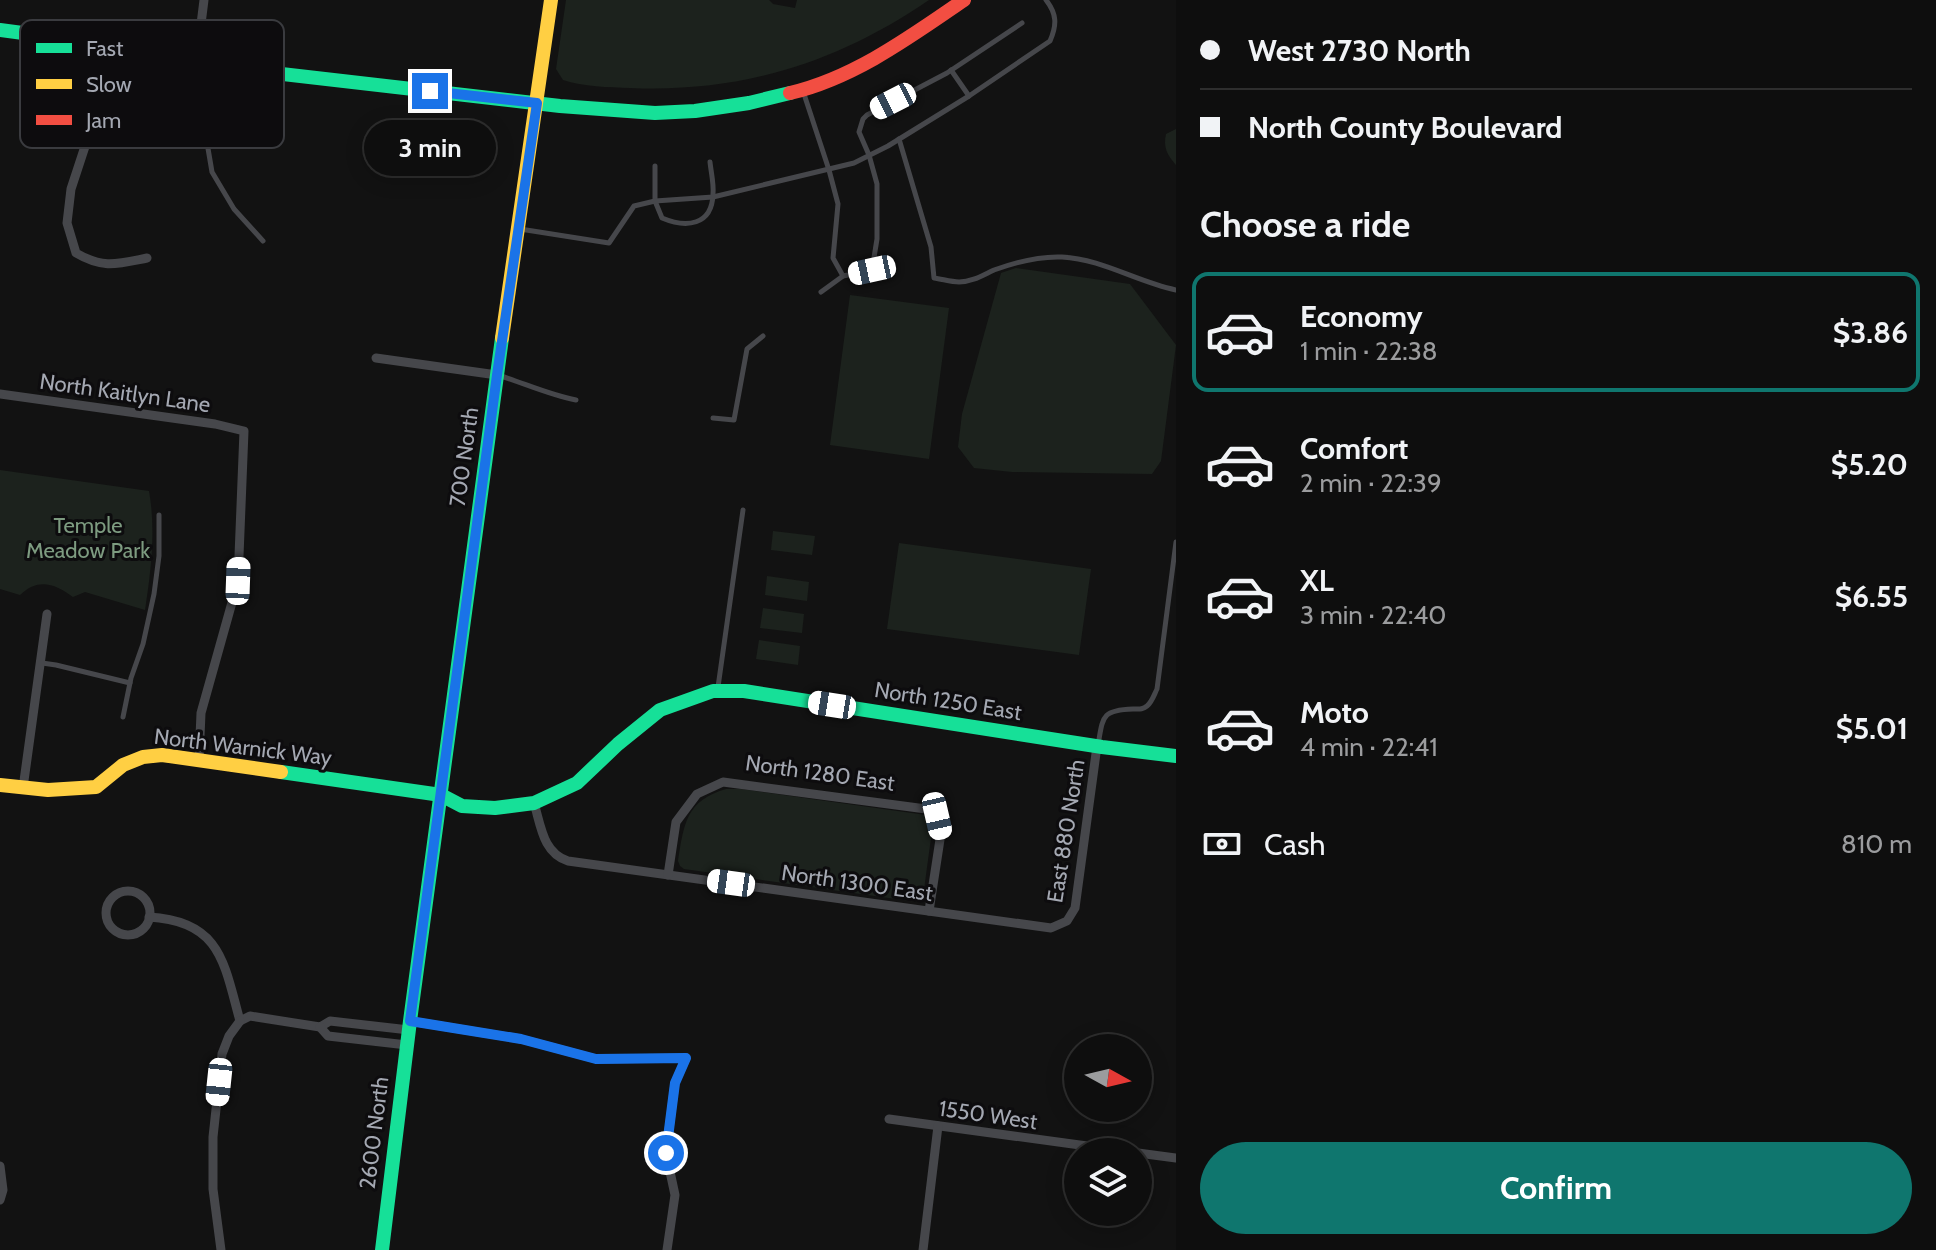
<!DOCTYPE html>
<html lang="en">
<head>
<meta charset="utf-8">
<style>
  :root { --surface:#0e0e0e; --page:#1c1c1c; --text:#f1f3f6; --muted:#9b9c9e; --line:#2e2e2e; --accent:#0f766e }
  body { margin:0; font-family:Cabin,sans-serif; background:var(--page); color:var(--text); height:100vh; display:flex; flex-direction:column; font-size:30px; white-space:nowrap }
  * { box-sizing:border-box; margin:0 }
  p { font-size:26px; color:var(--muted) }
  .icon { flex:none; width:44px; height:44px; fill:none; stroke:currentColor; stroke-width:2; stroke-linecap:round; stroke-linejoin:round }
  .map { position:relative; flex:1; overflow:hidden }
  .drawer { display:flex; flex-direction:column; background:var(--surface); width:760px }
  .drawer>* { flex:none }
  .top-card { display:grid; align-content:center; height:176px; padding:0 24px; background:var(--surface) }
  .needle { width:52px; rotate:98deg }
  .buttons { position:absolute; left:1064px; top:1034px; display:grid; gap:16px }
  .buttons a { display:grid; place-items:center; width:88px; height:88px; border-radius:50%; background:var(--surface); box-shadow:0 4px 20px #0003,0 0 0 2px var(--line); font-size:40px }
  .end { position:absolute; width:36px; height:36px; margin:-18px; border:10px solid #1a73e8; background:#fff; box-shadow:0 0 0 4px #fff }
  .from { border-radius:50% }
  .bubble { position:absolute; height:56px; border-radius:28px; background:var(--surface); box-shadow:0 4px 20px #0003,0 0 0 2px var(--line); font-size:26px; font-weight:700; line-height:56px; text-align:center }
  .car { position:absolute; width:24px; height:48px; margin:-24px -12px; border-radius:10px; box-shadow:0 0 6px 2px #0007; background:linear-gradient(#fff 24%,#345 0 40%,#fff 0 76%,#345 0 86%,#fff 0) }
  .top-card b { display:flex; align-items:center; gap:28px; height:76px; font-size:30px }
  .top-card b+b { border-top:2px solid var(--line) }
  .top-card i { width:20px; height:20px; background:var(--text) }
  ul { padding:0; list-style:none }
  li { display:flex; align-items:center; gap:24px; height:120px; margin:0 16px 12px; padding:0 8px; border:4px solid transparent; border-radius:16px }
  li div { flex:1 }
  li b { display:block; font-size:30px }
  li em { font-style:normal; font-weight:700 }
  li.active { border-color:var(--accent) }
  li>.icon { width:72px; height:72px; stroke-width:1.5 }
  h2 { padding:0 24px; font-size:36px; line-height:96px }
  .pay { display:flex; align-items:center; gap:20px; height:88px; padding:0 24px; font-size:30px }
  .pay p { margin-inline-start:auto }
  .cta { display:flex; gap:16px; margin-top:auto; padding:16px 24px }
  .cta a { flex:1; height:92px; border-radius:48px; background:var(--accent); color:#fff; font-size:32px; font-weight:700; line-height:92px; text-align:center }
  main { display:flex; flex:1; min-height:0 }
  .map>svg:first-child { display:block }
</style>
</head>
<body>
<main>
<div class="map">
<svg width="1176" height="1250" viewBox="0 0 1176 1250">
  <rect width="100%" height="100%" fill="#121212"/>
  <g fill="#1c221d">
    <path d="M566,0H769L773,4L795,8L797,0H929C837,63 741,93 630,88C609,87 583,87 563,80L556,69Z"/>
    <path d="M1176,129V165C1167,155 1163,147 1166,134Z"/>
    <polygon points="1016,268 1130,284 1176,345 1161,461 1152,474 1012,472 974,468 958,447 962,414 1001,273"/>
    <polygon points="850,295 949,308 929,459 830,445"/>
    <path d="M0,470L149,491C156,530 151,571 145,610L85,592L73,597C56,584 38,577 20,595L0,589Z"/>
    <polygon points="773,531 815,536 812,555 771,550"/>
    <polygon points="899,543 1091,569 1079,655 887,629"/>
    <polygon points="767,576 809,582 807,601 765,595"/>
    <polygon points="763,608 804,614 802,633 760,628"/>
    <polygon points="759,640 800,646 798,665 756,659"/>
    <path d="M726,789H741L926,815L931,818L933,823L923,897L921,901L917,902L684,869L680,866L678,861C684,823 686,801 726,789Z"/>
  </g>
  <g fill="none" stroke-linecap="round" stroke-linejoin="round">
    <g stroke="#46474b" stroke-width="5">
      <polyline points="196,65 203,119 212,172 234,209 263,241"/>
      <polyline points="951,70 969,96"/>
      <polyline points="803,91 829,170 838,204 833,258 843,276 872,270 877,239 877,184 869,155 859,132 863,119 867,115 947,73 1022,23"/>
      <path d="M899,139L931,247L934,278C942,279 951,282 959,282C972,282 983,275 994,270C1016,262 1039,256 1062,257C1102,259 1137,282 1176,290"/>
      <path d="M655,166V201L662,218C686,228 712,226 713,194C714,184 711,172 710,162"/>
      <path d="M520,229L609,243L634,206L655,201L713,197L854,163L888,146L969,96L1050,41C1057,25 1057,14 1046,0"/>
      <polyline points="821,292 843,276"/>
      <path d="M501,376C526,384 550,395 576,400"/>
      <polyline points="713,418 734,420 747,349 763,336"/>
      <polyline points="42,663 56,665 130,683"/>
      <polyline points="718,687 743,510"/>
      <polyline points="123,717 131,678 143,644 154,594 159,556 159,515"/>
      <path d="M1098,745C1103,717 1101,710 1133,709C1139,709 1142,710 1147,706C1152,702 1154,695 1157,689L1176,542"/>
    </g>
    <g stroke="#46474b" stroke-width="9">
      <path d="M105,44L97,110L71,189L67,223L76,253C103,269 117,264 147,258"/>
      <polyline points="196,64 204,0"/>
      <polyline points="376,358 497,375"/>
      <polyline points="0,394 215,424 244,431 238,581 201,713 199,760"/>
      <polyline points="23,788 47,614"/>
      <path d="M534,803C541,826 543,853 568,861L1051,928L1067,921L1075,908L1097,746"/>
      <polyline points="668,875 676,822 697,794 723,782 926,809 937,816 941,833 929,911"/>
      <circle cx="128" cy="913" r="22"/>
      <path d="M149,917C221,921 224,963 240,1021"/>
      <polyline points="240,1021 250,1016 320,1027 330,1021 409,1030"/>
      <polyline points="410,1021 521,1039 596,1059 686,1058 675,1083 666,1153 675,1195 667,1250"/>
      <polyline points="320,1027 328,1036 407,1045"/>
      <polyline points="889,1119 1131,1152"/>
      <polyline points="1138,1153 1176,1158"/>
      <polyline points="0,1166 3,1190 0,1200"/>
      <polyline points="221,1250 213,1189 213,1137 222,1054 229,1036 240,1021"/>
      <polyline points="923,1250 938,1126"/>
    </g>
    <g stroke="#16e098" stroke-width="14">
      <polyline points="0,30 105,44 196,64 560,106 655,113 695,111 749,103 790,93"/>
      <polyline points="281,772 441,795 462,806 495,808 534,803 577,783 618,744 660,710 713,691 744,691 1102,747 1176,756"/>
      <polyline points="382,1250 410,1021 502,338"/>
    </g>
    <g stroke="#ffcf43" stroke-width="14">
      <polyline points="502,338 551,0"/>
      <polyline points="0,785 48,790 96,787 123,765 143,757 162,755 281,772"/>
    </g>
    <path stroke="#f24e42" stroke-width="14" d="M790,93C854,78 910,37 964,0"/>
  </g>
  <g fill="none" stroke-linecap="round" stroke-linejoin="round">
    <polyline stroke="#1a73e8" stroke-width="10" points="430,91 537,103 497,375 410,1021 521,1039 596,1059 686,1058 675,1083 666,1153"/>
  </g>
  <g text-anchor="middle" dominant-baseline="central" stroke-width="6" stroke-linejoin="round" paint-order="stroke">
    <g font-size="22" fill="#a4a8b2" stroke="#0d0c0e">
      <text transform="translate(125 393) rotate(8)">North Kaitlyn Lane</text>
      <text transform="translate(464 457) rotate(-82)">700 North</text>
      <text transform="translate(948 701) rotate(9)">North 1250 East</text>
      <text transform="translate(243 747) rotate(7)">North Warnick Way</text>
      <text transform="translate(820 773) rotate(8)">North 1280 East</text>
      <text transform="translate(1066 831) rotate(-81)">East 880 North</text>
      <text transform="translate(857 883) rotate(8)">North 1300 East</text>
      <text transform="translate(988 1115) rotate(8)">1550 West</text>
      <text transform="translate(374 1133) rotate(-83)">2600 North</text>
    </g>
    <g font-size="22" fill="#7d9b80" stroke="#0d0c0e">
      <text x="88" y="525">Temple<tspan x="88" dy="25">Meadow Park</tspan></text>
    </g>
  </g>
  <rect x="20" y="20" width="264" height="128" rx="12" fill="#0d0c0e" stroke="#3a3b3f" stroke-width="2"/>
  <rect x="36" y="43" width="36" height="10" fill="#16e098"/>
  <rect x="36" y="79" width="36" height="10" fill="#ffcf43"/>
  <rect x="36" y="115" width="36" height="10" fill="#f24e42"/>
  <g font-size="22" fill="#a4a8b2">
    <text x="86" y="56">Fast</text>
    <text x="86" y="92">Slow</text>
    <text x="86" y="128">Jam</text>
  </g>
</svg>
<div class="buttons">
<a><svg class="needle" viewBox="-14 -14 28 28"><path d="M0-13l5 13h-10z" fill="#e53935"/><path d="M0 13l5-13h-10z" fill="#9b9c9e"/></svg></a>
<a><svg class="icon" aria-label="layers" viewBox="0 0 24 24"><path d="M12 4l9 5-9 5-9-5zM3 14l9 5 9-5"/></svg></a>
</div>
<i class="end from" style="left:666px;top:1153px"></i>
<i class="end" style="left:430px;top:91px"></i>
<div class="bubble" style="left:364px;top:120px;width:132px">3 min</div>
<i class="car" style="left:893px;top:101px;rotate:243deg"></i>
<i class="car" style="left:872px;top:270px;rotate:258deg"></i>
<i class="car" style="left:238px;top:581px;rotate:2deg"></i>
<i class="car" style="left:832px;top:705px;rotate:279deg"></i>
<i class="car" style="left:937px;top:816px;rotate:167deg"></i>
<i class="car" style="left:731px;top:883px;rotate:278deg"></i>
<i class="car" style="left:219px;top:1082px;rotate:186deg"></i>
</div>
<section class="drawer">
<div class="top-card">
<b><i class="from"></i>West 2730 North</b>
<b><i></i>North County Boulevard</b>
</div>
<h2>Choose a ride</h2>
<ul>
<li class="active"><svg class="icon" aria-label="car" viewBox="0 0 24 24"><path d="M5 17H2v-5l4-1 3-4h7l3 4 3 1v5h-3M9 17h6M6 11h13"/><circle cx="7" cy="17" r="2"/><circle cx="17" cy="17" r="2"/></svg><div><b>Economy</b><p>1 min · 22:38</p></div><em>$3.86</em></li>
<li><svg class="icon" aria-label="car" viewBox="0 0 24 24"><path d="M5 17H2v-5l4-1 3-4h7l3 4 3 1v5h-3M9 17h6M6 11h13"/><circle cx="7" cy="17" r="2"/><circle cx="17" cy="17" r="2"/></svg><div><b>Comfort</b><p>2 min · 22:39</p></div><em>$5.20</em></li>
<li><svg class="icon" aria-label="car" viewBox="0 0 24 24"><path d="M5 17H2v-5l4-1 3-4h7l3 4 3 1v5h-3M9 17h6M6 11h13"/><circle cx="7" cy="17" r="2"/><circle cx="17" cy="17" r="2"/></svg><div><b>XL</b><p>3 min · 22:40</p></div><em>$6.55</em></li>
<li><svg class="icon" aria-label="car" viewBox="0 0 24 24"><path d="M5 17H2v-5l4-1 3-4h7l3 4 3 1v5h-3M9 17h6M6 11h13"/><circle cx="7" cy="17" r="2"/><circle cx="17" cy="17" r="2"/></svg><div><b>Moto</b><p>4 min · 22:41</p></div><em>$5.01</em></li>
</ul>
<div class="pay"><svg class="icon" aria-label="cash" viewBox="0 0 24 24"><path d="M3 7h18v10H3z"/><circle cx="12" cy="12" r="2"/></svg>Cash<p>810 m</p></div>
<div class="cta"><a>Confirm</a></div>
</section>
</main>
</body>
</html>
